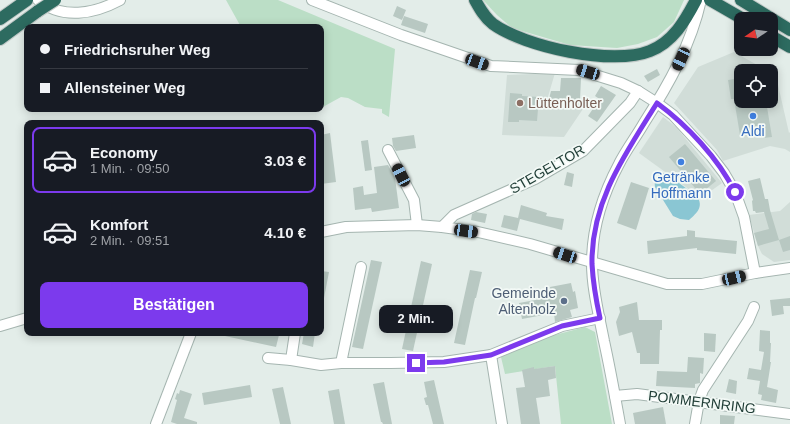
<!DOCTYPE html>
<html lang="de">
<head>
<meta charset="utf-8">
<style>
  :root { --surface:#171b24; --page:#242831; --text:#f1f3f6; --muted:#9ea1a6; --line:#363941; --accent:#7c3aed }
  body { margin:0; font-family:Arial,sans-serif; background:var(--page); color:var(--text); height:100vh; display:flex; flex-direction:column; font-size:15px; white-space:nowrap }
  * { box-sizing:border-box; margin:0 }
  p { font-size:13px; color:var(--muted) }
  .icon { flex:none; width:22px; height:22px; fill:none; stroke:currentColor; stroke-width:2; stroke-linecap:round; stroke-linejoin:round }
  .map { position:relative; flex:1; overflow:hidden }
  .panel { position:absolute; left:24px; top:120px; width:300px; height:216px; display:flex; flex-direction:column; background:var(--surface); border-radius:8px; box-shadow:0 2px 10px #0003 }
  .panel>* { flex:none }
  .top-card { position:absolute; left:24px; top:24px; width:300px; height:88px; border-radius:8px; box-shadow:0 2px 10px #0003; display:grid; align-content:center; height:88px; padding:0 16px; background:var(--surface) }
  .needle { width:26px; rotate:257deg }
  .controls { position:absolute; left:734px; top:12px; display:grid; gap:8px }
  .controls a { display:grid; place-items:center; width:44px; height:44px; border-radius:8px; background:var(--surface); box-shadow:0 2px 10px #0003; font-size:20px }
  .end { position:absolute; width:18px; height:18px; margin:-9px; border:5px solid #7c3aed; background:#fff; box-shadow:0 0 0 2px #fff }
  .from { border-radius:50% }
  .bubble { position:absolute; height:28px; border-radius:8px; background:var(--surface); box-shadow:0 2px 10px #0003; font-size:13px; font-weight:600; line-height:28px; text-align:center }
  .car { position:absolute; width:12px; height:24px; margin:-12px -6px; border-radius:5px; box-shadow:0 0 3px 1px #0007; background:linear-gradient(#222 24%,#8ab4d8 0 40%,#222 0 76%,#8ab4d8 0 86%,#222 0) }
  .top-card b { display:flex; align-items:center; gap:14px; height:38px; font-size:15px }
  .top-card b+b { border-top:1px solid var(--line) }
  .top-card i { width:10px; height:10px; background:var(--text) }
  ul { padding:7px 0 0; list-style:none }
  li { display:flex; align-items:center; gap:12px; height:66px; margin:0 8px 6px; padding:0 8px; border:2px solid transparent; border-radius:8px }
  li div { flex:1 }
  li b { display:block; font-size:15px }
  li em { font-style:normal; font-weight:600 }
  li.active { border-color:var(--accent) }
  li>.icon { width:36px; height:36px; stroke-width:1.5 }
  .primary-button { display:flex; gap:8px; margin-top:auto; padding:8px 16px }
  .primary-button a { flex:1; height:46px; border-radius:8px; background:var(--accent); color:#fff; font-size:16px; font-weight:600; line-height:46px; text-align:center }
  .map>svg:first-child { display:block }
</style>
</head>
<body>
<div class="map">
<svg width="790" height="424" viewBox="0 0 790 424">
  <rect width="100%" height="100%" fill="#e3ede9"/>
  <g fill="#d1ddd8">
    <polygon points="734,52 768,71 741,71 741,101 771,101 771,73 776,76 789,133 790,132 790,152 785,149 770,146 723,161 717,150 674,103 698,67"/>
    <polygon points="555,73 547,100 587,103 564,137 502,135 507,75"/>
    <polygon points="663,117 676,127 722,183 701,198 639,153"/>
    <polygon points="790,202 790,260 774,262 762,254 758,246 749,215 780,211"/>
  </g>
  <g fill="#bbdec6">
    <polygon points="226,0 278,0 395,49 389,117 382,113 382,109 365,107 348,98 341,97 321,108 321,27 241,27"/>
    <polygon points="483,0 684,0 674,22 657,37 638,44 617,48 570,45 512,28 497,15"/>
    <polygon points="585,327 595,332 612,424 561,424 555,366 505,374 501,357 551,336"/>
  </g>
  <path fill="#8ac6d3" d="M661,173H665L697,196C704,207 697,213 689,220L680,219L673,216L655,187C654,181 656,177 661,173Z"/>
  <g fill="#b8c8c2">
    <polygon points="397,6 406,10 402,20 393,16"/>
    <polygon points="404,16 428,24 425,33 401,25"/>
    <polygon points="657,69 660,75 648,82 644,76"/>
    <polygon points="561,78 581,78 580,100 549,99 551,91 560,91"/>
    <polygon points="741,78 741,101 766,101 772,137 763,138 762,131 740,135 734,99 731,99 728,80"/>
    <polygon points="601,86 616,95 597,122 588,116 599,100 597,100 598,98 595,96"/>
    <polygon points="510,93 522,94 522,96 539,97 537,121 519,120 519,122 508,122"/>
    <polygon points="330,133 336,182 321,184 321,135"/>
    <polygon points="414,135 416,148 396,151 393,146 392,138"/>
    <polygon points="368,140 372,170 365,171 361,141"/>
    <polygon points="685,144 716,181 700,194 669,157"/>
    <polygon points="388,165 395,178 399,208 372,212 371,208 355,210 353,188 363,186 364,195 377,193 374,167"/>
    <polygon points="567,172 574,174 572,187 564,185"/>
    <polygon points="760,178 765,199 768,199 770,210 779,240 758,246 754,233 769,229 764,212 756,213 755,211 753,211 752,201 753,200 748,181"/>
    <polygon points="631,182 649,188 636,230 617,223"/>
    <polygon points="521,205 547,213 546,216 564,219 562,230 520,219 517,231 501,227 504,215 518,218"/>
    <polygon points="476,212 487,214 485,223 471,220 472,214"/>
    <polygon points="687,230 695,231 695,237 737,241 736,254 697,250 697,248 648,254 647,241 687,236"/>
    <polygon points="790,236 790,250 783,252 779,240"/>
    <polygon points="371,260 382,262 363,349 352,347"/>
    <polygon points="421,261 432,264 413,351 402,349"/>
    <polygon points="470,270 482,272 476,298 475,298 465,345 454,343"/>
    <polygon points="321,271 329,272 324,298 321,298"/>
    <polygon points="571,283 573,292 575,291 578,308 570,310 572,317 555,322 554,313 522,319 519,303 552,297 550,287"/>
    <polygon points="790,298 790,306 783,306 784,314 772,316 770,300"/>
    <polygon points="637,302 639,320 662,320 662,330 660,330 659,364 640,364 640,353 637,353 632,332 619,336 616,322 620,312 619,307"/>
    <polygon points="760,330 770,331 770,343 771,343 770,362 771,362 767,387 778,390 776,403 761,400 762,395 758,394 760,381 747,379 749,368 761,370 764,352 759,351"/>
    <polygon points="225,333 271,333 279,335 276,347 225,336"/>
    <polygon points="304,333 315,333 313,347 302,344"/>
    <polygon points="704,333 716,334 715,352 704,351"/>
    <polygon points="688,357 704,358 703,374 700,373 700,383 695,384 695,388 656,386 657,371 687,372"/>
    <polygon points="555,366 556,378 548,380 550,396 536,398 540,424 521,424 516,388 525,387 522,370 534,367 534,369"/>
    <polygon points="729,379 737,381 736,394 726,392"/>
    <polygon points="434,380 444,424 433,424 428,405 426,405 424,398 427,397 424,382"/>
    <polygon points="384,382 392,424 383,424 382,422 381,422 373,384"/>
    <polygon points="250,385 252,397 204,405 202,393"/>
    <polygon points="283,387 291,424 280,424 272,389"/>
    <polygon points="339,389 345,424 334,424 328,391"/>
    <polygon points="180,390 192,394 184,418 197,422 197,424 177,424 171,422 177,400 175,399 177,393 179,394"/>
    <polygon points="663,407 666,424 635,424 633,413"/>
    <polygon points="720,415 735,416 734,424 720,424"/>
  </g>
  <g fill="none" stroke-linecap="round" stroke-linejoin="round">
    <g stroke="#a5b5b0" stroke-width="12">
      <g id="minor">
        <path d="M38,0C62,20 94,14 120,0"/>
        <polyline points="312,0 401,35 491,66 579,70 621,83 638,91 657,103 673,115 711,156 724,173 735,192 744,217 755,273"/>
        <polyline points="388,150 414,200 417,225"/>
        <polyline points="442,227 454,215 535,179 583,151 630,103 638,91"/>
        <polyline points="321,232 346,227 417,225 442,227 478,232 530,244 667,284 702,284 755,273 790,268"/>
        <polyline points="0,326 27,318"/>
        <polyline points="491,355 502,424"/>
        <polyline points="268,358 291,360 321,365 341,363 391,363 444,362 491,355 562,326 600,318"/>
        <polyline points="291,360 295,333"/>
        <polyline points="341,363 361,267"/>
        <polyline points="615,396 637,394 790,414"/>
        <polyline points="156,424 191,333"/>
        <path d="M620,424C615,396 610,368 604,341C599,315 592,289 592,263C592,229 603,194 619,164C626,150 636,137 644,123C669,84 691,45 701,0"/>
        <polyline points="695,424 699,401 703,390 748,321 754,307"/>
      </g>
    </g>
    <g stroke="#c1c9c7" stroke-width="14">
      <g id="highway">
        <path d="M475,0C480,9 485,18 493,24C525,47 613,66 650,51C673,42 685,21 696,0"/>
        <polyline points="710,0 743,19"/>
        <polyline points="741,0 790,30"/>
        <polyline points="0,19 27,0"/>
        <polyline points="771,36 790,47"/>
        <polyline points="0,39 38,11"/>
      </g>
    </g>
    <use href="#minor" stroke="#fff" stroke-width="10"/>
    <use href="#highway" stroke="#2d6b60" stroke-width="12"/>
    <g stroke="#c1c9c7" stroke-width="14" stroke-linecap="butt">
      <polyline id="highway-bridge" points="38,11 55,0"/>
    </g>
    <use href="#highway-bridge" stroke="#2d6b60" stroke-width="12"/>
  </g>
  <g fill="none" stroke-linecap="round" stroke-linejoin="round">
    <path stroke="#7c3aed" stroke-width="5" d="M416,363L444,362L491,355L562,326L600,318C596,300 593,282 592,264C591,201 626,153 657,103C687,125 718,158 735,192"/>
  </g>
  <circle fill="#8d6e63" stroke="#f3f9f6" stroke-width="1.5" cx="520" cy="103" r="4"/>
  <g fill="#3f7fe0" stroke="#f3f9f6" stroke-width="1.5">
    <circle cx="753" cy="116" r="4"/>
    <circle cx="681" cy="162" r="4"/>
  </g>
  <circle fill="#5c6f8a" stroke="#f3f9f6" stroke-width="1.5" cx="564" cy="301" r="4"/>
  <g text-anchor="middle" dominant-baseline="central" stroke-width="3.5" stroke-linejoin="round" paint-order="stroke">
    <g font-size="14" fill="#785e54" stroke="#f3f9f6" text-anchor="start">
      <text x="528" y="103">Lüttenholter</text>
    </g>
    <g font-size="14" fill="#366cbe" stroke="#f3f9f6">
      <text x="753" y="131">Aldi</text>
      <text x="681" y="177">Getränke<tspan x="681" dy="16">Hoffmann</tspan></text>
    </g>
    <g font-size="14" fill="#223f38" stroke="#f3f9f6">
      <text transform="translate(547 169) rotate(-30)">STEGELTOR</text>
      <text transform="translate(702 402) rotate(7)">POMMERNRING</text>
    </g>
    <g font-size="14" fill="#4e5e75" stroke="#f3f9f6" text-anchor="end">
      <text x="556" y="293">Gemeinde<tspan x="556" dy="16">Altenholz</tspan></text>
    </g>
  </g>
</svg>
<div class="controls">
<a><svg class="needle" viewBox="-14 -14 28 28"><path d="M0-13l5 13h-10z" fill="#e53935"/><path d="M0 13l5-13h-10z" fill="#9ea1a6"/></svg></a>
<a><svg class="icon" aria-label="locate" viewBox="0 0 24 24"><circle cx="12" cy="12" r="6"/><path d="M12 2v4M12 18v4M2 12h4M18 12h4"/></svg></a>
</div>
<i class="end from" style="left:735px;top:192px"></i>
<i class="end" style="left:416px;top:363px"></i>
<div class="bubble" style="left:379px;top:305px;width:74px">2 Min.</div>
<i class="car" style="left:681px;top:59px;rotate:205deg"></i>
<i class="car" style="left:477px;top:62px;rotate:110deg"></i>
<i class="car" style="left:588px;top:72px;rotate:287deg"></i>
<i class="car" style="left:401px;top:175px;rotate:333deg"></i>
<i class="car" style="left:466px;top:231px;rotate:98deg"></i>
<i class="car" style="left:565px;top:255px;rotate:288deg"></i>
<i class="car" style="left:734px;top:278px;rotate:77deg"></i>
<div class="top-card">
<b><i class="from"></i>Friedrichsruher Weg</b>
<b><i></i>Allensteiner Weg</b>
</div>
<section class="panel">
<ul>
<li class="active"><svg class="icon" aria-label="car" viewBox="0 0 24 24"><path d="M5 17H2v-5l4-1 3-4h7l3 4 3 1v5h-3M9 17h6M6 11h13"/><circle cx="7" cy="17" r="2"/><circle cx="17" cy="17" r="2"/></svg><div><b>Economy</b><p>1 Min. · 09:50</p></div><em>3.03 €</em></li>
<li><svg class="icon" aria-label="car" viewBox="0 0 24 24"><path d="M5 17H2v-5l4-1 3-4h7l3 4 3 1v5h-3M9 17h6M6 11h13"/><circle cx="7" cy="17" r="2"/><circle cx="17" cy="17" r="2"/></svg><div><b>Komfort</b><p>2 Min. · 09:51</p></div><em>4.10 €</em></li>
</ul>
<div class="primary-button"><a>Bestätigen</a></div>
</section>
</div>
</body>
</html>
